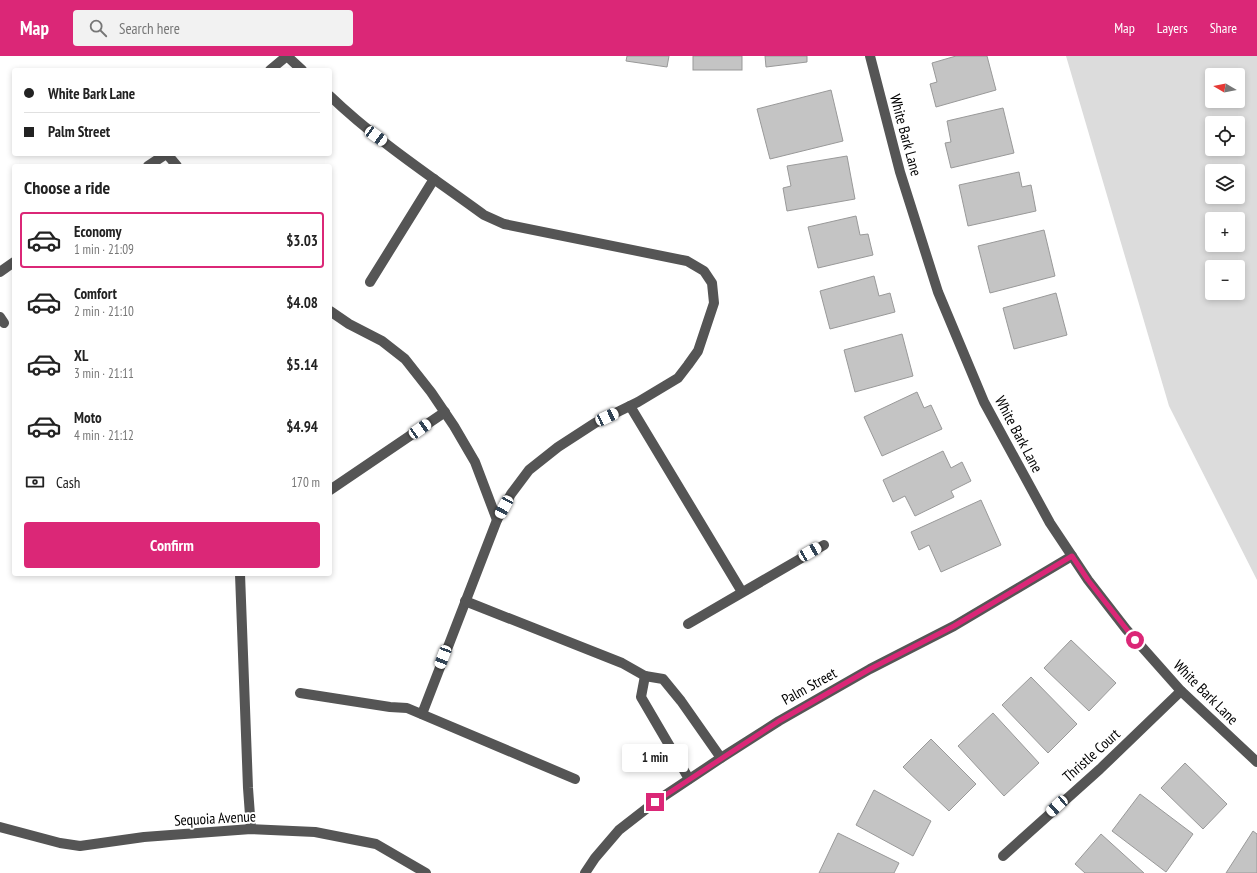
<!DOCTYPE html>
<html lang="en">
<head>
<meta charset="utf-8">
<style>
  :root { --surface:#fff; --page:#f2f2f2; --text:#222; --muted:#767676; --line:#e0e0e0; --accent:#db2777 }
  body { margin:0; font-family:"PT Sans Narrow",sans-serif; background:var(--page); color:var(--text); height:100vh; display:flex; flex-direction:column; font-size:15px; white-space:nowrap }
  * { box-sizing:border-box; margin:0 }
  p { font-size:13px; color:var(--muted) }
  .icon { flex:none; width:22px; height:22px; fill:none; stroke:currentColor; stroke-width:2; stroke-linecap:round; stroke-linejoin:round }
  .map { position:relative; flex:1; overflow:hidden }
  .sheet { position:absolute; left:12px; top:108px; width:320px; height:412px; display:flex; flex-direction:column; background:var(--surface); border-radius:4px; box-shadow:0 2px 6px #0003 }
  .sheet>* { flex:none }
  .guide { position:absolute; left:12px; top:12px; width:320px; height:88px; border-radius:4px; box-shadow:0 2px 6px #0003; display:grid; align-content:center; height:88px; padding:0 12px; background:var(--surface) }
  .needle { width:26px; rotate:280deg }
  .tools { position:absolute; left:1205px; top:12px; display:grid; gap:8px }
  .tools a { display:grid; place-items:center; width:40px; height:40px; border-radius:4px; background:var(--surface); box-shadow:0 2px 6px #0003; font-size:20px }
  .end { position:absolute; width:18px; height:18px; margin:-9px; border:5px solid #db2777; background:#fff; box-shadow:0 0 0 2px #fff }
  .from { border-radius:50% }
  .bubble { position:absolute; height:28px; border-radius:4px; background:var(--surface); box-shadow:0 2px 6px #0003; font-size:13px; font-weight:700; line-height:28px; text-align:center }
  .car { position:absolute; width:12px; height:24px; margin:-12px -6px; border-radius:5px; box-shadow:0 0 3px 1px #0007; background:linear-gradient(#fff 24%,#345 0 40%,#fff 0 76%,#345 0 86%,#fff 0) }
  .guide b { display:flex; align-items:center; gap:14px; height:38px; font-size:15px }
  .guide b+b { border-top:1px solid var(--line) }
  .guide i { width:10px; height:10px; background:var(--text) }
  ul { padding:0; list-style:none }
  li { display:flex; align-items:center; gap:12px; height:56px; margin:0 8px 6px; padding:0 4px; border:2px solid transparent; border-radius:4px }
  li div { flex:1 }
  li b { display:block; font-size:15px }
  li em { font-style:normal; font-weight:700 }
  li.current { border-color:var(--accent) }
  li>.icon { width:36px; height:36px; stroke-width:1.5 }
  h2 { padding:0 12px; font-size:18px; line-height:48px }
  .pay { display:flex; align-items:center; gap:10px; height:44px; padding:0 12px; font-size:15px }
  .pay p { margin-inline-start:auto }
  .cta { display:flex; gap:8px; margin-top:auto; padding:8px 12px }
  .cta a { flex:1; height:46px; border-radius:4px; background:var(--accent); color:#fff; font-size:16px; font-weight:700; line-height:46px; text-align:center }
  header { display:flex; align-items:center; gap:24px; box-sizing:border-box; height:56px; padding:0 20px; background:var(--accent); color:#fff }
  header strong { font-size:19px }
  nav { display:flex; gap:22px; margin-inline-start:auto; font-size:14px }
  .search { width:280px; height:36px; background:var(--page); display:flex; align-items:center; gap:10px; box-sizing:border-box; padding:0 14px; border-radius:4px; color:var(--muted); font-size:15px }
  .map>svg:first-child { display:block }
</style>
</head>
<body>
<header>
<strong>Map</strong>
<div class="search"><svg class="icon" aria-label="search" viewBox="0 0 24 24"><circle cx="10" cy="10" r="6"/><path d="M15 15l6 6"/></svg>Search here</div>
<nav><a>Map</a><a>Layers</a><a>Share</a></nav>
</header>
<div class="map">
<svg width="1257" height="817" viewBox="0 0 1257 817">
  <rect width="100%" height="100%" fill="#fff"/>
  <path fill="#dcdcdc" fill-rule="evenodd" d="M1066,0H1257V524L1169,350ZM1212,19H1238V45H1212ZM1212,67H1238V93H1212ZM1212,115H1238V141H1212ZM1212,163H1238V189H1212ZM1212,211H1238V237H1212Z"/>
  <g fill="#c4c4c4" stroke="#999">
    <polygon points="627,0 669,0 667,11 626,5"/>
    <rect x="693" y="0" width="49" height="14"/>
    <polygon points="765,0 807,0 807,6 766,11"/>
    <polygon points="956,0 987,0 996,34 936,51 930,28 937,26 932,7"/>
    <polygon points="831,34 843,85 770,103 757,53"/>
    <polygon points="1003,52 1014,97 951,112 945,87 951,86 947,65"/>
    <polygon points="847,100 855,143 787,155 783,132 791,130 787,110"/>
    <polygon points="1019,116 1022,131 1031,129 1036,155 968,170 959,129"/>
    <polygon points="856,160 860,179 868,178 873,199 818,212 808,171"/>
    <polygon points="1044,174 1055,220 990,237 978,190"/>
    <polygon points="874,220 879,240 890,237 895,256 830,273 820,235"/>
    <polygon points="1056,237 1067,279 1014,293 1003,252"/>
    <polygon points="902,278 913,320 855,336 844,294"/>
    <polygon points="917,336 924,352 931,349 942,373 882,400 864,361"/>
    <polygon points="943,395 951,412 962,406 971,425 951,435 954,441 915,460 905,440 893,446 883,424"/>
    <polygon points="981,444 1001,489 941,516 929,489 919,494 911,476"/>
    <polygon points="1071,584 1116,627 1089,655 1044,612"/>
    <polygon points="1031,621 1077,668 1048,697 1002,649"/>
    <polygon points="993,657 1039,707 1004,740 958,690"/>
    <polygon points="931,683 976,728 949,755 903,711"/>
    <polygon points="1185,707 1227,748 1203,773 1161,732"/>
    <polygon points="874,734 931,765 913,800 856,769"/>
    <polygon points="1140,738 1193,778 1166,816 1112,775"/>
    <polygon points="1253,775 1257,778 1257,817 1226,817"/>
    <polygon points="838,777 899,807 894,817 819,817"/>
    <polygon points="1101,778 1144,817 1085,817 1075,808"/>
  </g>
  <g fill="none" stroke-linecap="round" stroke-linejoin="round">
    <g stroke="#555" stroke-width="10">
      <polyline points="870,0 900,116 938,236 984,346 1050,467 1088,524 1126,573 1181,635 1257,706"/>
      <polyline points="270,14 287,0 302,14"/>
      <path d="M330,40C377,85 432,121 484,159L504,168L687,205L704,215L712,227L714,247L698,295L688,309L678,322L638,346L595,367L558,391L529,414L511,438L497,464L422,658"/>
      <polyline points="167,98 177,110"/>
      <polyline points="148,110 166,98"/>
      <polyline points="0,216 14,206"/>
      <polyline points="370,226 434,123"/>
      <polyline points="330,255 349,268 382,285 405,303 431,336 454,370 475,406 497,464"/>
      <polyline points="0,261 4,267"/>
      <polyline points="630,350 742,536"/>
      <polyline points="330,434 445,356"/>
      <polyline points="240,518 248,732 251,773"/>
      <polyline points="465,545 622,607 645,620 663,623 681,645 721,702"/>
      <polyline points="688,568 824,489"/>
      <polyline points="645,620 641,641 689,723"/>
      <polyline points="300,637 390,651 407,652 575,723"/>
      <polyline points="0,771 60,787 80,790 144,781 251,773 315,776 376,788 426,817"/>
      <polyline points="1003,800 1100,713 1181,635"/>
      <polyline points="585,817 595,802 619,774 655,746 721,702 779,665 870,613 954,570 1072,500"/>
    </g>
  </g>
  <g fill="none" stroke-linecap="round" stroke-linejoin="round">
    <polyline stroke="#db2777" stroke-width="5" points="655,746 779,665 870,613 954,570 1072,500 1088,524 1135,584"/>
  </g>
  <g text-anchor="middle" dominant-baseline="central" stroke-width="4" stroke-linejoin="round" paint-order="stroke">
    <g font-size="15" fill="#000" stroke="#fff">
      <text transform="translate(906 79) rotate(75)">White Bark Lane</text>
      <text transform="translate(1019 378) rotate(62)">White Bark Lane</text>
      <text transform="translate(809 630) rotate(-29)">Palm Street</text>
      <text transform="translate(1206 636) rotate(45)">White Bark Lane</text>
      <text transform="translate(1091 699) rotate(-42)">Thristle Court</text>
      <text transform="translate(215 762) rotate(-3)">Sequoia Avenue</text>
    </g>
  </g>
</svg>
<div class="tools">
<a><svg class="needle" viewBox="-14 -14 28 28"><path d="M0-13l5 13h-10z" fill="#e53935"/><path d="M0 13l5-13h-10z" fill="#767676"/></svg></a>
<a><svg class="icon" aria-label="locate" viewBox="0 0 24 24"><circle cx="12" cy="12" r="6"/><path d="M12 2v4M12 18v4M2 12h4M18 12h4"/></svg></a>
<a><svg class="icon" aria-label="layers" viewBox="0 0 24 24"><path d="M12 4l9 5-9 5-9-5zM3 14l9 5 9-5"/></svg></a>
<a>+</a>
<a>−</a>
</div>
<i class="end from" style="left:1135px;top:584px"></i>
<i class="end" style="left:655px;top:746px"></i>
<div class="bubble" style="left:622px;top:688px;width:66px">1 min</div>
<i class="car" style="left:376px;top:80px;rotate:126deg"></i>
<i class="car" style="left:607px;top:361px;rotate:65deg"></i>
<i class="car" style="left:420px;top:373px;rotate:56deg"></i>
<i class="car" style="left:504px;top:451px;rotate:208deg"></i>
<i class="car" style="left:810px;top:496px;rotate:60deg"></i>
<i class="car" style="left:443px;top:601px;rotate:201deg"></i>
<i class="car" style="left:1057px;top:750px;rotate:228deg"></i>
<div class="guide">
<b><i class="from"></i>White Bark Lane</b>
<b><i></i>Palm Street</b>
</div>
<section class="sheet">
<h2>Choose a ride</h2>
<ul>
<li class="current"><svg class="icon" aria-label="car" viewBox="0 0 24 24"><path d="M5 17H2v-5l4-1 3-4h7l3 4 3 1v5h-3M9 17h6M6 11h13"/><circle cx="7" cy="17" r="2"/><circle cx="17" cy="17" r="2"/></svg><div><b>Economy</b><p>1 min · 21:09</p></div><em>$3.03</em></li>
<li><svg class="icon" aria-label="car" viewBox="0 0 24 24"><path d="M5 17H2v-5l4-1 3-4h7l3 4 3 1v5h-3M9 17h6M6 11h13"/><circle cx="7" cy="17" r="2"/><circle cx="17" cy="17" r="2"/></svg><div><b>Comfort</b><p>2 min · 21:10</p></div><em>$4.08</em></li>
<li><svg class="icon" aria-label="car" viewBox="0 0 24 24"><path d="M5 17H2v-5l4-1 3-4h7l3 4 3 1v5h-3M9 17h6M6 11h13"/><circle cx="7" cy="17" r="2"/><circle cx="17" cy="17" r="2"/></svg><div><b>XL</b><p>3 min · 21:11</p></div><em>$5.14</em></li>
<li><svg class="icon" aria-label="car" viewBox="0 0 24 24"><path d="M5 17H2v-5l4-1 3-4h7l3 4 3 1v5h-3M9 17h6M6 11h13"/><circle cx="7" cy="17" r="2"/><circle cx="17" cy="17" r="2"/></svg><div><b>Moto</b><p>4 min · 21:12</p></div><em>$4.94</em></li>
</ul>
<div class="pay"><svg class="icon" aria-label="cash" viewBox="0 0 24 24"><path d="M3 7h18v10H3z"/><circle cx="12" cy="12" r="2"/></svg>Cash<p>170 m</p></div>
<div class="cta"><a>Confirm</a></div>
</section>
</div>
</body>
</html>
